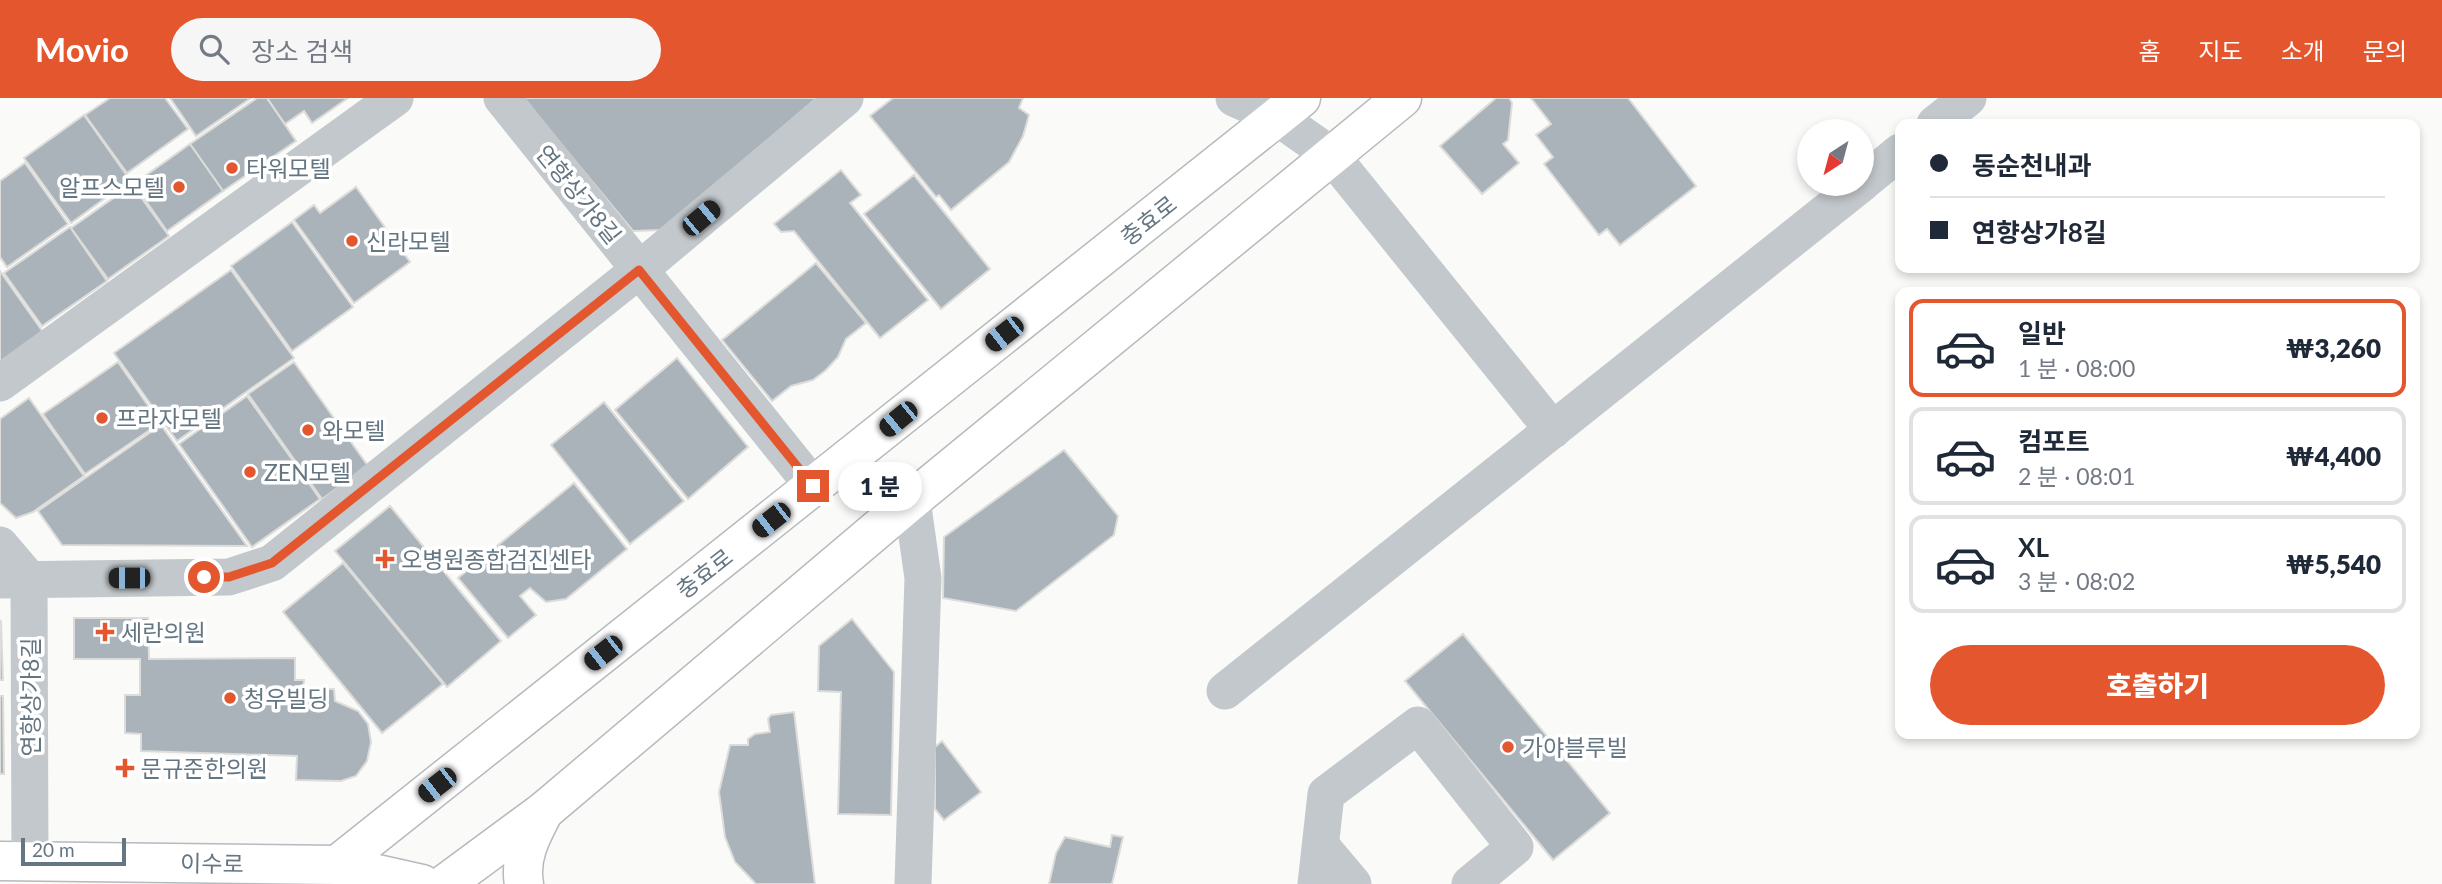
<!DOCTYPE html>
<html lang="ko">
<head>
<meta charset="utf-8">
<style>
  :root { --surface:#fff; --page:#f6f6f7; --text:#1f2937; --muted:#747a83; --line:#e0e1e3; --accent:#e4572e }
  body { margin:0; font-family:Lato,"Noto Sans KR",sans-serif; background:var(--page); color:var(--text); height:100vh; display:flex; flex-direction:column; font-size:26px; white-space:nowrap }
  * { box-sizing:border-box; margin:0 }
  p { font-size:23px; color:var(--muted) }
  .icon { flex:none; width:38px; height:38px; fill:none; stroke:currentColor; stroke-width:2; stroke-linecap:round; stroke-linejoin:round }
  .map { position:relative; flex:1; overflow:hidden }
  .drawer { position:absolute; left:1895px; top:189px; width:525px; height:452px; display:flex; flex-direction:column; background:var(--surface); border-radius:14px; box-shadow:0 4px 10px #0003 }
  .drawer>* { flex:none }
  .banner { position:absolute; left:1895px; top:21px; width:525px; height:154px; border-radius:14px; box-shadow:0 4px 10px #0003; display:grid; align-content:center; height:154px; padding:0 35px; background:var(--surface) }
  .needle { width:46px; rotate:216deg }
  .fabs { position:absolute; left:1797px; top:21px; display:grid; gap:14px }
  .fabs a { display:grid; place-items:center; width:77px; height:77px; border-radius:50%; background:var(--surface); box-shadow:0 4px 10px #0003; font-size:35px }
  .scale { position:absolute; left:21px; bottom:18px; width:105px; box-sizing:border-box; padding-left:7px; border:4px solid #657683; border-top:0; font-size:19px; line-height:24px; white-space:nowrap; color:#657683; -webkit-text-stroke:5px #fff; paint-order:stroke }
  .end { position:absolute; width:32px; height:32px; margin:-16px; border:9px solid #e4572e; background:#fff; box-shadow:0 0 0 4px #fff }
  .from { border-radius:50% }
  .bubble { position:absolute; height:49px; border-radius:24px; background:var(--surface); box-shadow:0 4px 10px #0003; font-size:23px; font-weight:800; line-height:49px; text-align:center }
  .car { position:absolute; width:21px; height:42px; margin:-21px -10px; border-radius:9px; box-shadow:0 0 5px 2px #0007; background:linear-gradient(#222 24%,#8ab4d8 0 40%,#222 0 76%,#8ab4d8 0 86%,#222 0) }
  .banner b { display:flex; align-items:center; gap:24px; height:66px; font-size:26px }
  .banner b+b { border-top:2px solid var(--line) }
  .banner i { width:18px; height:18px; background:var(--text) }
  ul { padding:12px 0 0; list-style:none }
  li { display:flex; align-items:center; gap:21px; height:98px; margin:0 14px 10px; padding:0 21px; border:4px solid var(--line); border-radius:14px }
  li div { flex:1 }
  li b { display:block; font-size:26px }
  li em { font-style:normal; font-weight:800 }
  li.on { border-color:var(--accent) }
  li>.icon { width:63px; height:63px; stroke-width:1.5 }
  .action { display:flex; gap:14px; margin-top:auto; padding:14px 35px }
  .action a { flex:1; height:80px; border-radius:42px; background:var(--accent); color:#fff; font-size:28px; font-weight:800; line-height:80px; text-align:center }
  header { display:flex; align-items:center; gap:42px; box-sizing:border-box; height:98px; padding:0 35px; background:var(--accent); color:#fff }
  header strong { font-size:33px }
  nav { display:flex; gap:38px; margin-inline-start:auto; font-size:24px }
  .search { width:490px; height:63px; background:var(--page); display:flex; align-items:center; gap:18px; box-sizing:border-box; padding:0 24px; border-radius:38px; color:var(--muted); font-size:26px }
  .map>svg:first-child { display:block }
</style>
</head>
<body>
<header>
<strong>Movio</strong>
<div class="search"><svg class="icon" aria-label="search" viewBox="0 0 24 24"><circle cx="10" cy="10" r="6"/><path d="M15 15l6 6"/></svg>장소 검색</div>
<nav><a>홈</a><a>지도</a><a>소개</a><a>문의</a></nav>
</header>
<div class="map">
<svg width="2442" height="786" viewBox="0 0 2442 786">
  <rect width="100%" height="100%" fill="#fafaf8"/>
  <g fill="#aab3b9" stroke="#dcdcda" stroke-width="2">
    <polygon points="110,0 165,0 188,31 127,75 85,17"/>
    <polygon points="170,0 251,0 196,38"/>
    <polygon points="257,0 267,0 296,43 223,93 190,46"/>
    <polygon points="267,0 348,0 312,25 304,13 285,26"/>
    <polygon points="523,0 817,0 662,132 633,133"/>
    <polygon points="893,0 1023,0 1019,10 1029,17 1023,38 1009,64 951,112 939,97 936,99 870,18"/>
    <polygon points="1496,0 1509,0 1512,5 1508,42 1503,46 1519,65 1482,96 1440,48"/>
    <polygon points="1531,0 1628,0 1696,88 1620,147 1607,131 1599,137 1544,66 1553,59 1536,37 1551,26"/>
    <polygon points="84,17 130,82 71,125 24,60"/>
    <polygon points="190,46 223,93 167,133 134,86"/>
    <polygon points="25,65 68,126 7,169 0,159 0,83"/>
    <polygon points="841,72 861,97 850,105 928,202 880,240 794,133 781,134 774,126"/>
    <polygon points="914,77 990,171 941,211 864,116"/>
    <polygon points="132,87 169,138 108,181 71,130"/>
    <polygon points="356,89 410,164 354,205 294,122 314,107 320,115"/>
    <polygon points="292,124 353,209 292,253 231,168"/>
    <polygon points="70,129 107,183 42,228 4,175"/>
    <polygon points="816,165 866,225 846,241 838,259 826,272 813,282 791,288 772,303 722,242"/>
    <polygon points="231,172 294,260 177,343 114,255"/>
    <polygon points="0,173 43,234 0,264"/>
    <polygon points="677,260 748,349 688,401 615,312"/>
    <polygon points="118,264 160,325 85,376 43,316"/>
    <polygon points="294,264 368,368 322,401 248,296"/>
    <polygon points="247,298 320,401 252,449 179,346"/>
    <polygon points="29,300 84,378 33,414 16,420 0,405 0,321"/>
    <polygon points="604,304 684,403 630,446 551,347"/>
    <polygon points="161,327 247,448 62,447 38,413"/>
    <polygon points="1064,352 1118,418 1114,437 1016,513 943,500 944,439"/>
    <polygon points="574,385 627,451 566,501 546,504 530,490 520,498 536,517 508,540 458,480"/>
    <polygon points="390,408 501,543 447,589 335,453"/>
    <polygon points="343,465 443,586 382,635 283,514"/>
    <polygon points="74,520 148,520 149,561 295,560 295,582 304,582 303,591 334,591 335,603 358,613 368,626 371,644 367,663 356,678 341,683 296,682 297,658 141,653 141,636 125,635 125,597 140,597 140,561 74,561"/>
    <polygon points="852,521 894,574 891,717 838,716 841,594 818,593 819,548"/>
    <polygon points="0,522 1,524 3,582 0,582"/>
    <polygon points="1463,536 1610,715 1553,762 1405,583"/>
    <polygon points="0,598 3,598 4,676 0,676"/>
    <polygon points="794,614 815,786 756,786 735,764 725,739 719,694 730,647 748,647 748,641 755,636 770,634 768,621 771,617"/>
    <polygon points="942,643 981,694 944,722 935,711 935,649"/>
    <polygon points="1112,737 1123,739 1112,786 1049,786 1056,755 1065,739 1110,749"/>
  </g>
  <g fill="none" stroke-linecap="round" stroke-linejoin="round">
    <g stroke="#b5babe" stroke-width="41">
      <g id="major">
        <polyline points="0,763 337,767 422,786"/>
        <polyline points="337,767 1301,0"/>
        <polyline points="445,786 544,713 912,402 1402,0"/>
        <path d="M524,786C519,759 532,736 544,713"/>
      </g>
    </g>
    <g stroke="#c3c8cc" stroke-width="37">
      <polyline points="502,0 813,388"/>
      <polyline points="1234,0 1277,19 1331,57 1553,332"/>
      <polyline points="1935,26 1968,0"/>
      <polyline points="1862,85 1900,54"/>
      <polyline points="0,285 395,0"/>
      <polyline points="912,402 923,480 913,786"/>
      <polyline points="0,447 29,481 30,763"/>
      <polyline points="0,482 229,479 272,465 639,172 845,0"/>
      <polyline points="1225,593 1861,86"/>
      <polyline points="1321,748 1353,786"/>
      <polyline points="1316,786 1326,696 1418,627 1515,749 1470,786"/>
    </g>
    <use href="#major" stroke="#fff" stroke-width="38"/>
  </g>
  <g fill="none" stroke-linecap="round" stroke-linejoin="round">
    <polyline stroke="#e4572e" stroke-width="9" points="204,479 229,479 272,465 639,172 813,388"/>
  </g>
  <g fill="#e4572e" stroke="#fff" stroke-width="2.5">
    <circle cx="232" cy="70" r="7"/>
    <circle cx="179" cy="89" r="7"/>
    <circle cx="352" cy="143" r="7"/>
    <circle cx="102" cy="320" r="7"/>
    <circle cx="308" cy="332" r="7"/>
    <circle cx="250" cy="374" r="7"/>
    <path d="M381.5 450.5h7v7h7v7h-7v7h-7v-7h-7v-7h7z"/>
    <path d="M101.5 523.5h7v7h7v7h-7v7h-7v-7h-7v-7h7z"/>
    <circle cx="230" cy="600" r="7"/>
    <circle cx="1508" cy="649" r="7"/>
    <path d="M121.5 659.5h7v7h7v7h-7v7h-7v-7h-7v-7h7z"/>
  </g>
  <g text-anchor="middle" dominant-baseline="central" stroke-width="7" stroke-linejoin="round" paint-order="stroke">
    <g font-size="23" fill="#657683" stroke="#fff" text-anchor="start">
      <text x="246" y="70">타워모텔</text>
      <text x="165" y="89" text-anchor="end">알프스모텔</text>
      <text x="366" y="143">신라모텔</text>
      <text x="116" y="320">프라자모텔</text>
      <text x="322" y="332">와모텔</text>
      <text x="264" y="374">ZEN모텔</text>
      <text x="401" y="461">오병원종합검진센타</text>
      <text x="121" y="534">세란의원</text>
      <text x="244" y="600">청우빌딩</text>
      <text x="1522" y="649">가야블루빌</text>
      <text x="141" y="670">문규준한의원</text>
    </g>
    <g font-size="23" fill="#657683" stroke="#fff">
      <text transform="translate(579 96) rotate(51)">연향상가8길</text>
      <text transform="translate(1148 122) rotate(-38)">충효로</text>
      <text transform="translate(704 475) rotate(-38)">충효로</text>
      <text transform="translate(30 599) rotate(-90)">연향상가8길</text>
      <text transform="translate(212 765) rotate(1)">이수로</text>
    </g>
  </g>
</svg>
<div class="fabs">
<a><svg class="needle" viewBox="-14 -14 28 28"><path d="M0-13l5 13h-10z" fill="#e53935"/><path d="M0 13l5-13h-10z" fill="#747a83"/></svg></a>
</div>
<div class="scale">20 m</div>
<i class="end from" style="left:204px;top:479px"></i>
<i class="end" style="left:813px;top:388px"></i>
<div class="bubble" style="left:838px;top:364px;width:84px">1 분</div>
<i class="car" style="left:701px;top:120px;rotate:50deg"></i>
<i class="car" style="left:1004px;top:236px;rotate:232deg"></i>
<i class="car" style="left:898px;top:321px;rotate:231deg"></i>
<i class="car" style="left:771px;top:422px;rotate:232deg"></i>
<i class="car" style="left:129px;top:480px;rotate:270deg"></i>
<i class="car" style="left:603px;top:555px;rotate:232deg"></i>
<i class="car" style="left:437px;top:687px;rotate:232deg"></i>
<div class="banner">
<b><i class="from"></i>동순천내과</b>
<b><i></i>연향상가8길</b>
</div>
<section class="drawer">
<ul>
<li class="on"><svg class="icon" aria-label="car" viewBox="0 0 24 24"><path d="M5 17H2v-5l4-1 3-4h7l3 4 3 1v5h-3M9 17h6M6 11h13"/><circle cx="7" cy="17" r="2"/><circle cx="17" cy="17" r="2"/></svg><div><b>일반</b><p>1 분 · 08:00</p></div><em>₩3,260</em></li>
<li><svg class="icon" aria-label="car" viewBox="0 0 24 24"><path d="M5 17H2v-5l4-1 3-4h7l3 4 3 1v5h-3M9 17h6M6 11h13"/><circle cx="7" cy="17" r="2"/><circle cx="17" cy="17" r="2"/></svg><div><b>컴포트</b><p>2 분 · 08:01</p></div><em>₩4,400</em></li>
<li><svg class="icon" aria-label="car" viewBox="0 0 24 24"><path d="M5 17H2v-5l4-1 3-4h7l3 4 3 1v5h-3M9 17h6M6 11h13"/><circle cx="7" cy="17" r="2"/><circle cx="17" cy="17" r="2"/></svg><div><b>XL</b><p>3 분 · 08:02</p></div><em>₩5,540</em></li>
</ul>
<div class="action"><a>호출하기</a></div>
</section>
</div>
</body>
</html>
